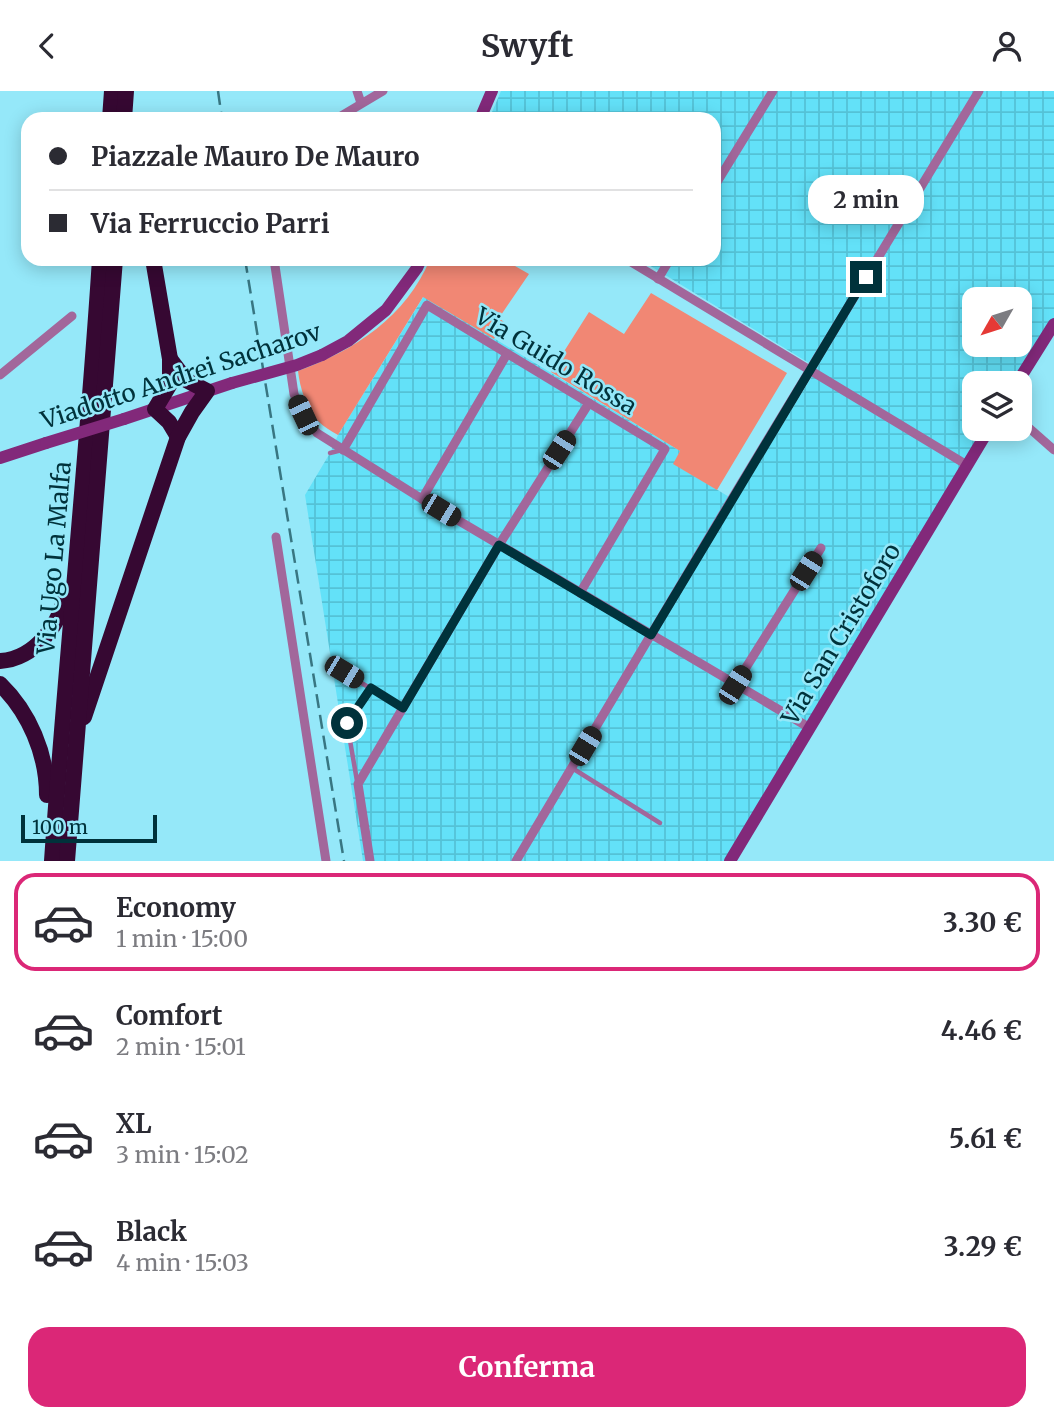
<!DOCTYPE html>
<html lang="it">
<head>
<meta charset="utf-8">
<style>
  :root { --surface:#fff; --page:#f2f2f3; --text:#2b2b33; --muted:#7c7c81; --line:#e1e1e2; --accent:#db2777 }
  body { margin:0; font-family:Merriweather,serif; background:var(--page); color:var(--text); height:100vh; display:flex; flex-direction:column; font-size:26px; white-space:nowrap }
  * { box-sizing:border-box; margin:0 }
  p { font-size:23px; color:var(--muted) }
  .icon { flex:none; width:38px; height:38px; fill:none; stroke:currentColor; stroke-width:2; stroke-linecap:round; stroke-linejoin:round }
  .map { position:relative; height:770px; overflow:hidden }
  .side { display:flex; flex-direction:column; background:var(--surface); flex:1 }
  .side>* { flex:none }
  .banner { position:absolute; left:21px; top:21px; width:700px; height:154px; border-radius:21px; box-shadow:0 4px 18px #0003; display:grid; align-content:center; height:154px; padding:0 28px; background:var(--surface) }
  .needle { width:46px; rotate:231deg }
  .controls { position:absolute; left:962px; top:196px; display:grid; gap:14px }
  .controls a { display:grid; place-items:center; width:70px; height:70px; border-radius:14px; background:var(--surface); box-shadow:0 4px 18px #0003; font-size:35px }
  .scale { position:absolute; left:21px; bottom:18px; width:136px; box-sizing:border-box; padding-left:7px; border:4px solid #00323b; border-top:0; font-size:19px; line-height:24px; white-space:nowrap; color:#00323b; -webkit-text-stroke:5px #95e8f9; paint-order:stroke }
  .end { position:absolute; width:32px; height:32px; margin:-16px; border:9px solid #00323b; background:#fff; box-shadow:0 0 0 4px #fff }
  .from { border-radius:50% }
  .bubble { position:absolute; height:49px; border-radius:21px; background:var(--surface); box-shadow:0 4px 18px #0003; font-size:23px; font-weight:700; line-height:49px; text-align:center }
  .car { position:absolute; width:21px; height:42px; margin:-21px -10px; border-radius:9px; box-shadow:0 0 5px 2px #0007; background:linear-gradient(#222 24%,#8ab4d8 0 40%,#222 0 76%,#8ab4d8 0 86%,#222 0) }
  .banner b { display:flex; align-items:center; gap:24px; height:66px; font-size:26px }
  .banner b+b { border-top:2px solid var(--line) }
  .banner i { width:18px; height:18px; background:var(--text) }
  ul { padding:12px 0 0; list-style:none }
  li { display:flex; align-items:center; gap:21px; height:98px; margin:0 14px 10px; padding:0 14px; border:4px solid transparent; border-radius:21px }
  li div { flex:1 }
  li b { display:block; font-size:26px }
  li em { font-style:normal; font-weight:700 }
  li.active { border-color:var(--accent) }
  li>.icon { width:63px; height:63px; stroke-width:1.5 }
  .primary-button { display:flex; gap:14px; margin-top:auto; padding:14px 28px }
  .primary-button a { flex:1; height:80px; border-radius:21px; background:var(--accent); color:#fff; font-size:28px; font-weight:700; line-height:80px; text-align:center }
  header { display:flex; justify-content:space-between; align-items:center; height:91px; padding:0 28px; background:var(--surface); font-size:32px; font-weight:700 }
  .map>svg:first-child { display:block }
</style>
</head>
<body>
<header><svg class="icon" aria-label="back" viewBox="0 0 24 24"><path d="M15 5l-7 7 7 7"/></svg>Swyft<svg class="icon" aria-label="person" viewBox="0 0 24 24"><circle cx="12" cy="8" r="4"/><path d="M4 21q1-7 8-7t8 7"/></svg></header>
<div class="map">
<svg width="1054" height="770" viewBox="0 0 1054 770">
  <defs>
    <pattern id="industrial-grid" width="8" height="8" patternUnits="userSpaceOnUse" patternTransform="scale(1.75)"><rect width="8" height="8" fill="#63e1f8"/><path d="M0 4h8M4 0v8" fill="none" stroke="#54c2d6"/></pattern>
  </defs>
  <rect width="100%" height="100%" fill="#95e8f9"/>
  <path fill="url(#industrial-grid)" fill-rule="evenodd" d="M501,0H1054V227L1015,292H975V338H987L724,770H363L305,404L330,362L338,344L424,205L680,360L674,373L736,410L817,277L639,168H714V28H489ZM975,208H1020V254H975Z"/>
  <g fill="#f18774">
    <path d="M430,168H503L529,183L499,227L504,231L494,248L423,206L338,344C331,340 324,336 318,330C306,317 300,297 298,280C354,260 407,225 430,168Z"/>
    <polygon points="651,202 787,282 717,399 673,373 680,360 551,281 589,221 624,243"/>
  </g>
  <g fill="none" stroke-linecap="round" stroke-linejoin="round">
    <g stroke="#a2679b" stroke-width="4.5">
      <polyline points="330,362 342,359"/>
      <polyline points="343,581 402,616"/>
      <polyline points="572,677 660,732"/>
      <polyline points="357,690 347,632 371,597"/>
    </g>
    <g stroke="#a2679b" stroke-width="9">
      <polyline points="357,0 361,12"/>
      <polyline points="336,28 383,0"/>
      <polyline points="714,96 773,0"/>
      <polyline points="274,168 294,303 303,324 317,342 422,408 810,637"/>
      <polyline points="626,168 967,374"/>
      <polyline points="658,188 670,168"/>
      <polyline points="0,284 72,225"/>
      <polyline points="1020,329 1054,359"/>
      <polyline points="343,359 427,214 665,358 580,502"/>
      <polyline points="422,408 507,263"/>
      <polyline points="276,446 326,770"/>
      <polyline points="735,594 821,457"/>
      <polyline points="370,770 358,693 499,454 589,312"/>
      <polyline points="516,770 739,396 979,0"/>
    </g>
    <g stroke="#82297a" stroke-width="12">
      <polyline points="480,28 492,0"/>
      <polyline points="322,264 348,250 386,219 417,177 421,168"/>
      <polyline points="1017,292 1054,233"/>
      <polyline points="124,328 232,292"/>
      <polyline points="0,367 46,352"/>
      <polyline points="730,770 989,338"/>
    </g>
    <g stroke="#360832" stroke-width="16">
      <polyline points="110,28 112,0"/>
      <polyline points="124,28 126,0"/>
      <polyline points="153,168 170,268 170,293 155,318 169,331 178,346"/>
      <path d="M0,570C35,568 62,532 66,499"/>
      <path d="M0,593C29,621 47,663 47,704"/>
      <polyline points="84,626 178,346 192,321 207,300 186,289 170,268"/>
      <path d="M52,770C66,569 87,369 100,168"/>
      <polyline points="67,770 115,168"/>
    </g>
    <g stroke="#387682" stroke-width="2.5" stroke-dasharray="14 7" stroke-linecap="butt">
      <polyline points="218,0 222,28"/>
      <polyline points="245,168 344,770"/>
    </g>
    <g stroke="#82297a" stroke-width="12">
      <polyline points="232,292 297,274 322,264"/>
      <polyline points="46,352 124,328"/>
    </g>
  </g>
  <g fill="none" stroke-linecap="round" stroke-linejoin="round">
    <polyline stroke="#00323b" stroke-width="9" points="347,632 371,597 403,617 499,454 651,544 866,186"/>
  </g>
  <g text-anchor="middle" dominant-baseline="central" stroke-width="5" stroke-linejoin="round" paint-order="stroke">
    <g font-size="24" fill="#00323b" stroke="#95e8f9">
      <text transform="translate(556 270) rotate(31)">Via Guido Rossa</text>
      <text transform="translate(181 285) rotate(-18)">Viadotto Andrei Sacharov</text>
      <text transform="translate(54 467) rotate(-85)">Via Ugo La Malfa</text>
      <text transform="translate(841 543) rotate(-59)">Via San Cristoforo</text>
    </g>
  </g>
</svg>
<div class="controls">
<a><svg class="needle" viewBox="-14 -14 28 28"><path d="M0-13l5 13h-10z" fill="#e53935"/><path d="M0 13l5-13h-10z" fill="#7c7c81"/></svg></a>
<a><svg class="icon" aria-label="layers" viewBox="0 0 24 24"><path d="M12 4l9 5-9 5-9-5zM3 14l9 5 9-5"/></svg></a>
</div>
<div class="scale">100 m</div>
<i class="end from" style="left:347px;top:632px"></i>
<i class="end" style="left:866px;top:186px"></i>
<div class="bubble" style="left:808px;top:84px;width:116px">2 min</div>
<i class="car" style="left:303px;top:324px;rotate:335deg"></i>
<i class="car" style="left:559px;top:359px;rotate:33deg"></i>
<i class="car" style="left:441px;top:419px;rotate:121deg"></i>
<i class="car" style="left:806px;top:480px;rotate:32deg"></i>
<i class="car" style="left:344px;top:581px;rotate:121deg"></i>
<i class="car" style="left:735px;top:594px;rotate:32deg"></i>
<i class="car" style="left:585px;top:655px;rotate:31deg"></i>
<div class="banner">
<b><i class="from"></i>Piazzale Mauro De Mauro</b>
<b><i></i>Via Ferruccio Parri</b>
</div>
</div>
<section class="side">
<ul>
<li class="active"><svg class="icon" aria-label="car" viewBox="0 0 24 24"><path d="M5 17H2v-5l4-1 3-4h7l3 4 3 1v5h-3M9 17h6M6 11h13"/><circle cx="7" cy="17" r="2"/><circle cx="17" cy="17" r="2"/></svg><div><b>Economy</b><p>1 min · 15:00</p></div><em>3.30 €</em></li>
<li><svg class="icon" aria-label="car" viewBox="0 0 24 24"><path d="M5 17H2v-5l4-1 3-4h7l3 4 3 1v5h-3M9 17h6M6 11h13"/><circle cx="7" cy="17" r="2"/><circle cx="17" cy="17" r="2"/></svg><div><b>Comfort</b><p>2 min · 15:01</p></div><em>4.46 €</em></li>
<li><svg class="icon" aria-label="car" viewBox="0 0 24 24"><path d="M5 17H2v-5l4-1 3-4h7l3 4 3 1v5h-3M9 17h6M6 11h13"/><circle cx="7" cy="17" r="2"/><circle cx="17" cy="17" r="2"/></svg><div><b>XL</b><p>3 min · 15:02</p></div><em>5.61 €</em></li>
<li><svg class="icon" aria-label="car" viewBox="0 0 24 24"><path d="M5 17H2v-5l4-1 3-4h7l3 4 3 1v5h-3M9 17h6M6 11h13"/><circle cx="7" cy="17" r="2"/><circle cx="17" cy="17" r="2"/></svg><div><b>Black</b><p>4 min · 15:03</p></div><em>3.29 €</em></li>
</ul>
<div class="primary-button"><a>Conferma</a></div>
</section>
</body>
</html>
